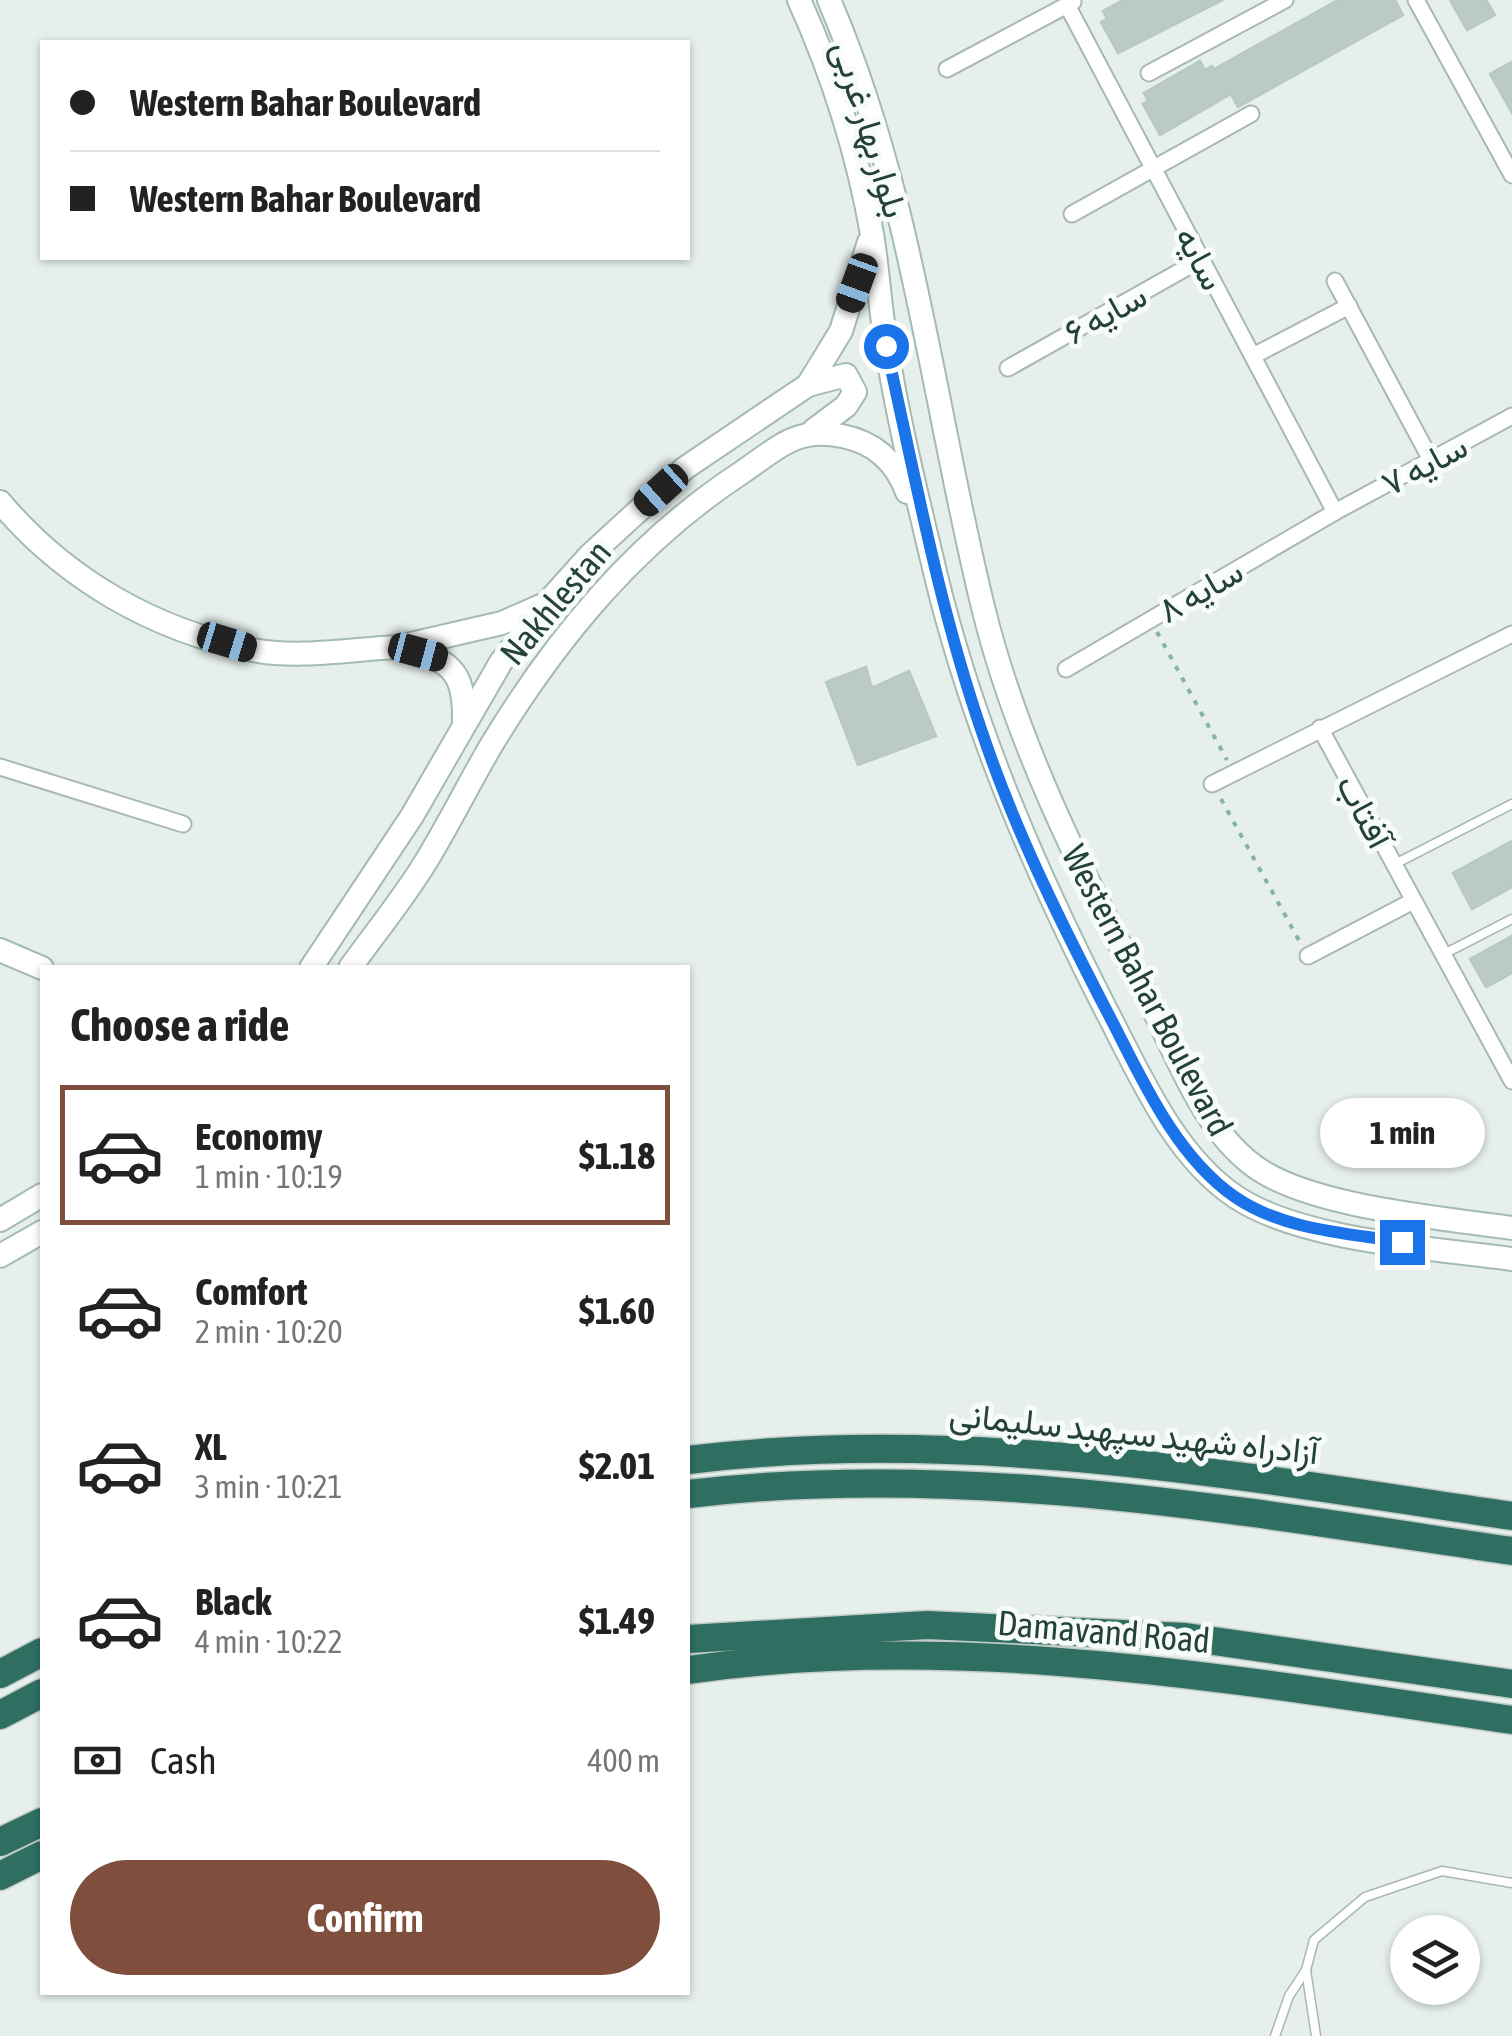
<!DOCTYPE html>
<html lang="en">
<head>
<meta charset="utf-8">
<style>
  :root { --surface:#fff; --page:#f2f2f2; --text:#222; --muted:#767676; --line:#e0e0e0; --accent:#804e3d }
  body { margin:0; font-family:"Asap Condensed",Vazirmatn,sans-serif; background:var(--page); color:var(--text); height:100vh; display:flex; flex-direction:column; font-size:38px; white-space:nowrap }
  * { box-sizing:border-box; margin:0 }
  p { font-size:32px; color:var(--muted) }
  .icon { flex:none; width:55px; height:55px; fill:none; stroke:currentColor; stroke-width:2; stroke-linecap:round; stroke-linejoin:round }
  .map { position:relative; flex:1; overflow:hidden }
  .panel { position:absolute; left:40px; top:965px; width:650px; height:1030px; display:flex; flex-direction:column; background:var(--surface); border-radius:0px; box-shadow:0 2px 8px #0004 }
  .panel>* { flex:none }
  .hud { position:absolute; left:40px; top:40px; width:650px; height:220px; border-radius:0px; box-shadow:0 2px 8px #0004; display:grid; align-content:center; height:220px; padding:0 30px; background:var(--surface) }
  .fabs { position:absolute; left:1390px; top:1915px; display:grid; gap:20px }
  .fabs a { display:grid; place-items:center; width:90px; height:90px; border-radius:50%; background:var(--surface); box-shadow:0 2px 8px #0004; font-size:50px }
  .end { position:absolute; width:45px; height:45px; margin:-22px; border:12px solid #1a73e8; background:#fff; box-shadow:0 0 0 5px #fff }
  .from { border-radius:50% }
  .bubble { position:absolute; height:70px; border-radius:35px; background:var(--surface); box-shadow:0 2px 8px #0004; font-size:32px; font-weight:700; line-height:70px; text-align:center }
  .car { position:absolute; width:30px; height:60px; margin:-30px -15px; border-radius:12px; box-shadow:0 0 8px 2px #0007; background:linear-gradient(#222 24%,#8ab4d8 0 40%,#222 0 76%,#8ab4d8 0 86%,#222 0) }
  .hud b { display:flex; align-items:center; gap:35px; height:95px; font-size:38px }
  .hud b+b { border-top:2px solid var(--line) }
  .hud i { width:25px; height:25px; background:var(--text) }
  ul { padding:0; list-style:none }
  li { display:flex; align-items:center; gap:30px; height:140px; margin:0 20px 15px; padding:0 10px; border:5px solid transparent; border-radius:0px }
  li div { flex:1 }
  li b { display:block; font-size:38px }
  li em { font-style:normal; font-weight:700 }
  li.current { border-color:var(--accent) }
  li>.icon { width:90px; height:90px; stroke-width:1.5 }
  h2 { padding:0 30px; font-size:45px; line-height:120px }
  .pay { display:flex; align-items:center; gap:25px; height:110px; padding:0 30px; font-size:38px }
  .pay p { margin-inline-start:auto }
  .primary-button { display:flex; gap:20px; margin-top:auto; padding:20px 30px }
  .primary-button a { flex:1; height:115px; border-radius:60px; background:var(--accent); color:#fff; font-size:40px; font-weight:700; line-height:115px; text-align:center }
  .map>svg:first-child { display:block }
</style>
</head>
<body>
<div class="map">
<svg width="1512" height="2036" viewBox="0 0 1512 2036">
  <rect width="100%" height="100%" fill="#e6efeb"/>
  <g fill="#bbcac4" stroke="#b8c9c2" stroke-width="2.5">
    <polygon points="1123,0 1223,0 1118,53 1101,22 1107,19 1103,11"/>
    <polygon points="1338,0 1395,0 1403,15 1238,107 1231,94 1160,135 1143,104 1148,101 1144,93 1200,61 1205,70 1212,66 1214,69"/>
    <polygon points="1450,0 1486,0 1495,15 1467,30"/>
    <polygon points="1512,62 1512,113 1490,74"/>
    <polygon points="866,667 872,688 909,671 936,736 858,765 826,682"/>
    <polygon points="1512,841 1512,887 1472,909 1453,873"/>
    <polygon points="1512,936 1512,973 1486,987 1470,959"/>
  </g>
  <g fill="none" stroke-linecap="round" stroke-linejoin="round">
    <g stroke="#a8b8b2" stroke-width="11">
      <g id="lane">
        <polyline points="1393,865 1512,804"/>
        <polyline points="1442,955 1512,919"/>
        <polyline points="1306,1970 1316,2036"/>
        <polyline points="1275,2036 1289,1996 1306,1970 1314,1940 1365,1897 1442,1871 1512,1883"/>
      </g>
    </g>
    <g stroke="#a8b8b2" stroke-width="19">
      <g id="street">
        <polyline points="1416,0 1512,175"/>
        <polyline points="1067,5 1335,512"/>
        <polyline points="947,69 1073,2"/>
        <polyline points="1149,73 1285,0"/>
        <polyline points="1072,214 1251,114"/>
        <polyline points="1335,281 1431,460"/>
        <polyline points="1253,356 1349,306"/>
        <polyline points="1008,368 1202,259"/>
        <polyline points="1066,669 1335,512 1512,416"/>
        <polyline points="1320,728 1512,1081"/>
        <polyline points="0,767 183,824"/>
        <polyline points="1212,784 1512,634"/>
        <polyline points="1308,956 1413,901"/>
      </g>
    </g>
    <g stroke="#a4bbb3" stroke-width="26">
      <g id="secondary">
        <path d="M799,0C832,73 858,155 872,234C878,270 880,307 886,344C898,421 918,500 936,576C973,728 1035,871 1106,1010C1139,1073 1174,1156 1236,1197C1302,1241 1433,1248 1512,1259"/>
        <path d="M829,0C912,192 933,404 983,607C1016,742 1081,871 1145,993C1176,1051 1200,1126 1254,1166C1309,1207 1442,1218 1512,1228"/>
        <polyline points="808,385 846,375 855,392 846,406 814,430"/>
        <path d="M0,502C65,579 153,630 253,650C298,659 353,649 398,647"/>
        <path d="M464,723C465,667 449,660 398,647L502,623L543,605"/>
        <polyline points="0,950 42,968"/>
        <polyline points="311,968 412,816 501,662 546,604 590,555 685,468 808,385 841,331 869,242"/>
        <path d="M350,968C375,933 403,899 425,863C449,824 469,783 492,744C557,637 636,542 741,473C777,449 796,426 842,436C874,442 896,462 907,492"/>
        <polyline points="0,1220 42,1195"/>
        <polyline points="0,1256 42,1232"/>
      </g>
    </g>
    <g stroke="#c2cac8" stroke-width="31">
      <g id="highway">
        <path d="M688,1460C963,1426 1240,1476 1512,1516"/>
        <path d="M688,1494C963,1461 1240,1511 1512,1551"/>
        <polyline points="688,1639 927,1625 1186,1637 1512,1684"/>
        <path d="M688,1670C962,1630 1241,1681 1512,1720"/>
        <polyline points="0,1674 42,1652"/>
        <polyline points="0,1715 42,1693"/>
        <polyline points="0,1842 42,1822"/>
        <polyline points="0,1876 42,1855"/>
      </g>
    </g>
    <g stroke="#86b3a5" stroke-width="4" stroke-dasharray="5 8" stroke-linecap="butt">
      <polyline points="1157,632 1227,760"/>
      <polyline points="1221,799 1301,944"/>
    </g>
    <use href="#lane" stroke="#fff" stroke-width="8"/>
    <use href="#street" stroke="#fff" stroke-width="15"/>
    <use href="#secondary" stroke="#fff" stroke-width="22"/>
    <use href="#highway" stroke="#2f6f62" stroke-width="28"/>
  </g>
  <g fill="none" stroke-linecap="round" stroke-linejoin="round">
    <path stroke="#1a73e8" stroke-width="12" d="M886,346C915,476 939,608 983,735C1017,836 1065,931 1114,1025C1144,1084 1178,1158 1235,1197C1283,1230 1346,1233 1402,1242"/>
  </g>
  <g text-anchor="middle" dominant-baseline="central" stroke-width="10" stroke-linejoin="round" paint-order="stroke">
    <g font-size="35" fill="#24423a" stroke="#f7fbf9">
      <text transform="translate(871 129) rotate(73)">بلوار بهار غربی</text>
      <text transform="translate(1201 258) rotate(62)">سایه</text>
      <text transform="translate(1105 313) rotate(-29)">سایه ۶</text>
      <text transform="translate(1424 464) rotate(-28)">سایه ۷</text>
      <text transform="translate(1200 590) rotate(-30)">سایه ۸</text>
      <text transform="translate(555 602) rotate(-50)">Nakhlestan</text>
      <text transform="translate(1365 811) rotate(62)">آفتاب</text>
      <text transform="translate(1148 990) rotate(62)">Western Bahar Boulevard</text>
      <text transform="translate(1134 1432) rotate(6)">آزادراه شهید سپهبد سلیمانی</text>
      <text transform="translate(1104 1631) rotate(5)">Damavand Road</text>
    </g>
  </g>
</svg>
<div class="fabs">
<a><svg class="icon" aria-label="layers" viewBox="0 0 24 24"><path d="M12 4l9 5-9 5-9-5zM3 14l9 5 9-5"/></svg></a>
</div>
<i class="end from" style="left:886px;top:346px"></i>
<i class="end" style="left:1402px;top:1242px"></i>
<div class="bubble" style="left:1320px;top:1098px;width:165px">1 min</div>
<i class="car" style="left:857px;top:283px;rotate:200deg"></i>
<i class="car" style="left:661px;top:490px;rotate:228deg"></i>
<i class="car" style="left:227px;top:642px;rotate:107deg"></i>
<i class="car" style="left:418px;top:652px;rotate:105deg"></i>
<div class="hud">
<b><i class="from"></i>Western Bahar Boulevard</b>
<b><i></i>Western Bahar Boulevard</b>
</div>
<section class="panel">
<h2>Choose a ride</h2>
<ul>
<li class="current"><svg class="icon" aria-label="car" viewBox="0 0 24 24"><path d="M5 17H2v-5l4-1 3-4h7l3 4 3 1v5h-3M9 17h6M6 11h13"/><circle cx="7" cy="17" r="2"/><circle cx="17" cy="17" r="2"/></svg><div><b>Economy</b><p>1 min · 10:19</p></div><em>$1.18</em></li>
<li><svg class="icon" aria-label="car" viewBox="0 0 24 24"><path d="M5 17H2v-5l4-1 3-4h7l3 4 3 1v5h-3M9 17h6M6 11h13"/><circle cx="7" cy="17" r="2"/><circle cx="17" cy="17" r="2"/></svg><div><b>Comfort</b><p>2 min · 10:20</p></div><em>$1.60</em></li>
<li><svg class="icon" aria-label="car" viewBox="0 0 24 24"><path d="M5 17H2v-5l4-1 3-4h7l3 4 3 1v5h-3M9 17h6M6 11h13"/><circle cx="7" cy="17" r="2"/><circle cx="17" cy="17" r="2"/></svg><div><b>XL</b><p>3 min · 10:21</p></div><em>$2.01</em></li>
<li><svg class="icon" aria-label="car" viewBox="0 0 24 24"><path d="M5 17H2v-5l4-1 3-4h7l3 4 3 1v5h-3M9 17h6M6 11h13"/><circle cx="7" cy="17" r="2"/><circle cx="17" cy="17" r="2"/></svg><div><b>Black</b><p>4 min · 10:22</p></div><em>$1.49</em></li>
</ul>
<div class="pay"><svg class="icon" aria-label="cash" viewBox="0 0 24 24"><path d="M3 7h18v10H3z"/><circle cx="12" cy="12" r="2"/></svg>Cash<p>400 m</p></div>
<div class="primary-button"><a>Confirm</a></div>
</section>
</div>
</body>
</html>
